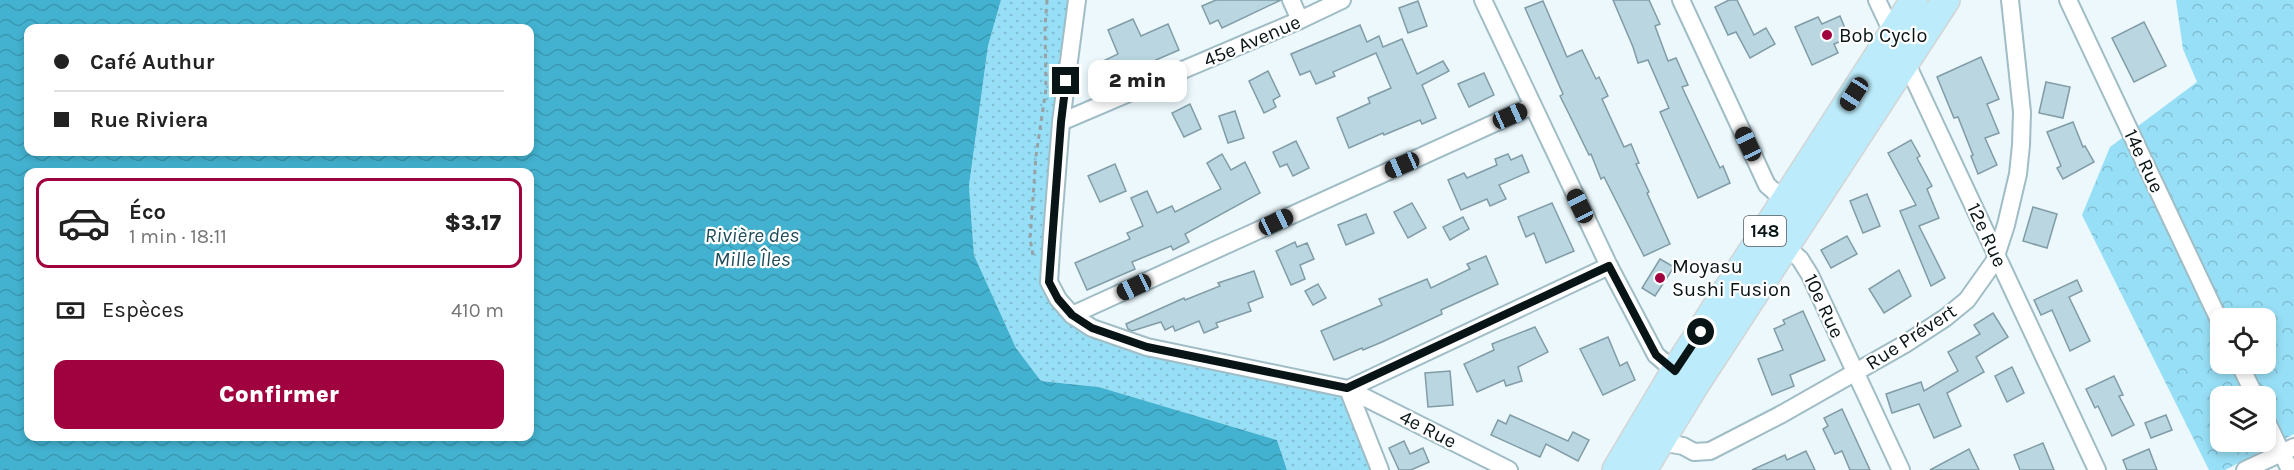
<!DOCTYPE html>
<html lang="fr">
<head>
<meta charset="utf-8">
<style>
  :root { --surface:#fff; --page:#f2f2f2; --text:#222; --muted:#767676; --line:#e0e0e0; --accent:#a0023f }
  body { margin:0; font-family:Karla,sans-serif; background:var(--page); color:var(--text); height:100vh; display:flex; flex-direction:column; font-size:22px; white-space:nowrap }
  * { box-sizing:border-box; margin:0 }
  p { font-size:20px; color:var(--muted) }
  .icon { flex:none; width:33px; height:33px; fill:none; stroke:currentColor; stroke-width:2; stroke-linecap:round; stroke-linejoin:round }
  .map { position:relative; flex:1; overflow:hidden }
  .drawer { position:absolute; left:24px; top:168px; width:510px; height:273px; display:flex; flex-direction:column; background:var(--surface); border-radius:12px; box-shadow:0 3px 9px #0003 }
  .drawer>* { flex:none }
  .hud { position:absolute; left:24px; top:24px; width:510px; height:132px; border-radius:12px; box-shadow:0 3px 9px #0003; display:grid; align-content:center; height:132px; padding:0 30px; background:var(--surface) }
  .fabs { position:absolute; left:2210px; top:308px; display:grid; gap:12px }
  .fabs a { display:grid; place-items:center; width:66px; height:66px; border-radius:12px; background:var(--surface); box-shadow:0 3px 9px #0003; font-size:30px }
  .end { position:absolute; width:27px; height:27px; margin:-14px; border:8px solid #091417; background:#fff; box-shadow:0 0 0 3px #fff }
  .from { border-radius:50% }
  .bubble { position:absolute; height:42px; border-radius:12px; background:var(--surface); box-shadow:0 3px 9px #0003; font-size:20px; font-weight:800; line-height:42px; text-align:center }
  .car { position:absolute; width:18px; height:36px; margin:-18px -9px; border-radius:8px; box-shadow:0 0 4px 2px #0007; background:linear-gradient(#222 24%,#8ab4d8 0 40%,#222 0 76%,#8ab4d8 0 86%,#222 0) }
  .hud b { display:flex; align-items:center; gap:21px; height:57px; font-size:22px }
  .hud b+b { border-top:2px solid var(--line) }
  .hud i { width:15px; height:15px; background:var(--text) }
  ul { padding:10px 0 0; list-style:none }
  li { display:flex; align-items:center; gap:18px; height:90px; margin:0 12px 9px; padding:0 18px; border:3px solid var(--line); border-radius:12px }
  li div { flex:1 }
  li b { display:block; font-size:22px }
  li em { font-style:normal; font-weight:800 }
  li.current { border-color:var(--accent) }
  li>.icon { width:54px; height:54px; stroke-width:1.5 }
  .pay { display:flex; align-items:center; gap:15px; height:66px; padding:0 30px; font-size:22px }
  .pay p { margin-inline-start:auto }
  .primary-button { display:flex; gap:12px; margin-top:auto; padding:12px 30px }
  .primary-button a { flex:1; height:69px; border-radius:12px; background:var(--accent); color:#fff; font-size:24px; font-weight:800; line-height:69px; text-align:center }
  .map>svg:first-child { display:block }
</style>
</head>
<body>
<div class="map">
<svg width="2294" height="470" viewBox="0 0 2294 470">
  <defs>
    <pattern id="forest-crowns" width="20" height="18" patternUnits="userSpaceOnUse" patternTransform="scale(1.5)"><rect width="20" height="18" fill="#97dff6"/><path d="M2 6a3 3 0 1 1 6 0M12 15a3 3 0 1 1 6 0" fill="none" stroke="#81bed2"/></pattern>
    <pattern id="park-dots" width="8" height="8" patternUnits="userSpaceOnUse" patternTransform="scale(1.5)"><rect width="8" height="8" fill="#97dff6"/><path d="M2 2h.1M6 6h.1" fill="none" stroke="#81bed2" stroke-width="1.8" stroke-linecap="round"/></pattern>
    <pattern id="water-waves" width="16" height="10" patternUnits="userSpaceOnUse" patternTransform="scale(1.5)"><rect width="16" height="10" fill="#43b2d0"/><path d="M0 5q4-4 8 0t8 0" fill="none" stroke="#3998b2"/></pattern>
  </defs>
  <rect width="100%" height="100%" fill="#ecf8fc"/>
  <path fill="url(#forest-crowns)" fill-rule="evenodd" d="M2176,0H2294V434L2225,470H2209L2082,215L2110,147L2197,82L2183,49ZM2220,318H2265V363H2220ZM2220,396H2265V441H2220Z"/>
  <polygon fill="url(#park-dots)" points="1001,0 1076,0 1048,282 1092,328 1348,389 1377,470 1287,470 1277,440 1099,387 1041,381 1016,348 974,255 969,186 988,46"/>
  <path fill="url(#water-waves)" fill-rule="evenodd" d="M0,0H1001L988,46L969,186L974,255L1016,348L1041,381L1099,387L1277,440L1287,470H0ZM28,28H530V152H28ZM28,172H530V436H28Z"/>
  <g fill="#bad7e1" stroke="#809ca6" stroke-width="1.5">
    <polygon points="1216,0 1281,0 1222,28 1218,20 1210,24 1202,6"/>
    <polygon points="1613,0 1649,0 1660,24 1655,26 1668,61 1676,58 1688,85 1682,87 1720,168 1723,166 1730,183 1698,198 1660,112 1669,108 1648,60 1638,63 1633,47"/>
    <polygon points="1729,0 1737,0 1754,35 1766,28 1775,44 1750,58 1736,32 1728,35 1715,7"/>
    <polygon points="1418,1 1427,26 1408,33 1399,8"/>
    <polygon points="1543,1 1567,57 1582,50 1596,79 1599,77 1608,96 1602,99 1624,147 1631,144 1639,163 1636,164 1649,192 1647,193 1670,244 1644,256 1604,177 1601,179 1591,154 1589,155 1569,114 1560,96 1563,94 1525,8"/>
    <polygon points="1840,16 1849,38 1834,44 1838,53 1812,65 1795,27 1818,17 1822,24"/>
    <polygon points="1133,19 1141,36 1168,24 1179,50 1128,72 1132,79 1113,88 1101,62 1118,54 1108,30"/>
    <polygon points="2144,22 2166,66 2134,82 2112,38"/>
    <polygon points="1360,25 1367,42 1379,36 1383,47 1402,39 1417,74 1443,61 1449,71 1422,85 1436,118 1422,124 1420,120 1384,135 1383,133 1349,148 1337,118 1370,103 1368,98 1391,88 1376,53 1333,72 1335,76 1316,84 1310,71 1300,75 1291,54"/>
    <polygon points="1981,57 1999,99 1987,104 1999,133 1985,138 1997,165 1978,174 1971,156 1973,155 1958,117 1954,118 1937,77"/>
    <polygon points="1268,71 1280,96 1273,100 1276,107 1264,113 1249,81"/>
    <polygon points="1484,73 1494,95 1469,107 1458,84"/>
    <polygon points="2046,82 2070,87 2063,118 2039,113"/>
    <polygon points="1190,104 1201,129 1184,137 1172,113"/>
    <polygon points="1235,111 1244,138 1228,143 1219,116"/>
    <polygon points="2073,122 2083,147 2085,146 2094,162 2063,179 2057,168 2061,166 2047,132"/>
    <polygon points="1911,140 1920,156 1917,158 1932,186 1927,189 1939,218 1919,226 1945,278 1931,286 1900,211 1916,205 1888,153"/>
    <polygon points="1296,141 1309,168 1293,176 1287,164 1280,167 1273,152"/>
    <polygon points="1222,154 1231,170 1245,162 1260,193 1185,234 1189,242 1173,250 1171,246 1132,262 1135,269 1087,290 1075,263 1130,239 1127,233 1143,226 1131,198 1147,191 1157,213 1172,206 1175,212 1221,189 1207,163"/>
    <polygon points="1508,154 1511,160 1522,155 1529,172 1499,185 1506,199 1490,206 1487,199 1461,210 1448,180 1464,173 1467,178 1497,165 1495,159"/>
    <polygon points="1115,164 1126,191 1100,202 1088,176"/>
    <polygon points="1867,194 1880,226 1863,233 1850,201"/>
    <polygon points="1412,203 1426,228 1408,238 1394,212"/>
    <polygon points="1552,203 1574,251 1546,263 1534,233 1526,237 1518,217"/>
    <polygon points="2033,207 2057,214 2047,248 2023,241"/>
    <polygon points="1366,214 1374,233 1346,245 1338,225"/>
    <polygon points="1463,217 1469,229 1450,240 1443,227"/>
    <polygon points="1847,236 1857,254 1831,268 1821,250"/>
    <polygon points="1295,242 1297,247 1307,243 1314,259 1300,265 1305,279 1291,285 1276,251"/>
    <polygon points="1486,256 1498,284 1441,310 1442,314 1382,342 1363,350 1362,348 1334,360 1321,331 1382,305 1379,299 1427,279 1431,288 1470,269 1467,264"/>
    <polygon points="1660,259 1674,267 1655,296 1642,288"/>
    <polygon points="1899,270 1911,296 1884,313 1869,289"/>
    <polygon points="1254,271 1263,297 1248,303 1251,311 1216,323 1218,327 1204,333 1199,321 1175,331 1173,326 1165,330 1161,322 1132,331 1128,329 1126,324 1184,298 1185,300 1220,286 1218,283"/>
    <polygon points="2077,280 2082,291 2069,297 2090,341 2070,351 2052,310 2041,315 2034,300"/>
    <polygon points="1318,284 1326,298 1313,305 1305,291"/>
    <polygon points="1803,311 1825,360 1790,375 1794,386 1772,395 1758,359 1783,350 1774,329 1785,324 1783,320"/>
    <polygon points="1993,313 2008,337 1976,357 1984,372 1947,393 1961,426 1934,438 1919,404 1892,413 1886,394 1921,382 1924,391 1958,371 1948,352 1980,334 1974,325"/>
    <polygon points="1535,327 1548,352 1518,367 1522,381 1506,386 1504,380 1477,392 1464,364 1494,350 1492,344"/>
    <polygon points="1608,337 1620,366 1627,362 1635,380 1603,395 1580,349"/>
    <polygon points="2012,367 2024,393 2007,402 1995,376"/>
    <polygon points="1450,371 1453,405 1428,407 1425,373"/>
    <polygon points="2114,376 2123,395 2119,396 2134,425 2112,436 2098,406 2095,408 2086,389"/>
    <polygon points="1842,409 1870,470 1850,470 1842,451 1835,454 1823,429 1828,426 1824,418"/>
    <polygon points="1510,415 1568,441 1573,432 1589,440 1578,461 1546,444 1540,457 1491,435 1498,420 1506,424"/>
    <polygon points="2166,415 2172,430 2151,438 2145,423"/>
    <polygon points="1404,441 1410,454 1423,448 1429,462 1411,470 1399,470 1389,448"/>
    <polygon points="2043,443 2054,470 2020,470 2014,455"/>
    <polygon points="1969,449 1979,470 1930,470"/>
    <polygon points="2149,449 2157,470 2127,470 2123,460"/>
    <polygon points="1806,451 1815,470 1752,470 1785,455 1787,460"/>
  </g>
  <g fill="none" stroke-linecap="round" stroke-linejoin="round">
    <g stroke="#a0bdc6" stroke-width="20">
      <g id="minor">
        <polyline points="1077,0 1061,122 1052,235 1049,282 1058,299 1072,315 1092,328 1147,347 1348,389 1380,470"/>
        <polyline points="1291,0 1300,20"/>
        <polyline points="1483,0 1609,266 1656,355 1675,371"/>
        <polyline points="1681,0 1767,185 1785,201"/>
        <polyline points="1877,0 2097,470"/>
        <polyline points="2068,0 2220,322"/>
        <polyline points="1061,122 1300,20 1342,0"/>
        <polyline points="1785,246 1800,259 1810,275 1901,470"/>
        <polyline points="1072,315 1532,106"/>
        <polyline points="2239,363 2255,396"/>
        <polyline points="1348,389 1609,266"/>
        <polyline points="1348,389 1509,470"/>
        <polyline points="2265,418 2290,470"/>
        <polyline points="1653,438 1660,442 1683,446 1694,452 1710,451 1780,415 1905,344 1945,318 1967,300 1994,262 2006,225 2018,174 2021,145 2022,112 2010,0"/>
        <polyline points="2245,470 2294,447"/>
      </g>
    </g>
    <g stroke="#d3d5d5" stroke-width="30">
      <g id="primary">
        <polyline points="1616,470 1675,371 1914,0"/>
        <polyline points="1643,470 1695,385 1946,0"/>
      </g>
    </g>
    <polyline stroke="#96a2a5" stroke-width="3" stroke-dasharray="4.5 4.5" stroke-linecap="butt" points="1033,255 1030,239 1036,156 1046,89 1045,27 1047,0"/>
    <use href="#minor" stroke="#fff" stroke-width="16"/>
    <use href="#primary" stroke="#bcecfc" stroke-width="27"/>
  </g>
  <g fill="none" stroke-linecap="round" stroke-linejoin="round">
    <polyline stroke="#091417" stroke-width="8" points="1066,81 1061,122 1049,282 1058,299 1072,315 1092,328 1147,347 1347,388 1609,266 1656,355 1675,371 1701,332"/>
  </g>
  <g fill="#a0023f" stroke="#fff" stroke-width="2">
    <circle cx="1827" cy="35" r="6"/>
    <circle cx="1660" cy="278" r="6"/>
  </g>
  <g text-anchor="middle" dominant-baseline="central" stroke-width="4.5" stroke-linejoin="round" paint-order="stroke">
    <rect fill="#fff" stroke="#535a5d" stroke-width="1.5" x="1744" y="216" width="42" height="30" rx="4.5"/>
    <g font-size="18" font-weight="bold" fill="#091417">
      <text x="1765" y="231">148</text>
    </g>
    <g font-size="20" fill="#091417" stroke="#fff" text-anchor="start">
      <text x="1839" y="35">Bob Cyclo</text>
      <text x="1672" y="266">Moyasu<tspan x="1672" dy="23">Sushi Fusion</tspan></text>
    </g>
    <g font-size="20" fill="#091417" stroke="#fff">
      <text transform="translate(1252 41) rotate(-23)">45e Avenue</text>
      <text transform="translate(2144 161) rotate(65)">14e Rue</text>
      <text transform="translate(1987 235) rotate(65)">12e Rue</text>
      <text transform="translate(1824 306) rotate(65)">10e Rue</text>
      <text transform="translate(1911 337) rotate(-33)">Rue Prévert</text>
      <text transform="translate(1428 429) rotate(27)">4e Rue</text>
    </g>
    <g font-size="21" font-style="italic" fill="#1e4c5a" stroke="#fff">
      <text x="752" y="235">Rivière des<tspan x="752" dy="24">Mille Îles</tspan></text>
    </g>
  </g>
</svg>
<div class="fabs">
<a><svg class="icon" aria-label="locate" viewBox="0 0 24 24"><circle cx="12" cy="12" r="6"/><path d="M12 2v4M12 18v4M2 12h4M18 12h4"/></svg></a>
<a><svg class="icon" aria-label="layers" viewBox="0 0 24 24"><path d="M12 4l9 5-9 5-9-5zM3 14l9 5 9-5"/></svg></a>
</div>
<i class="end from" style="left:1701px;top:332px"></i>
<i class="end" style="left:1066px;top:81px"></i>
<div class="bubble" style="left:1088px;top:60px;width:99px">2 min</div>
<i class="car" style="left:1854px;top:94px;rotate:213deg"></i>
<i class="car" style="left:1510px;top:116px;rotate:66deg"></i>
<i class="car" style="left:1748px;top:144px;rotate:335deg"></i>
<i class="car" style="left:1402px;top:165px;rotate:246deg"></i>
<i class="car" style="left:1580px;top:206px;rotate:334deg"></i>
<i class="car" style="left:1276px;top:222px;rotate:65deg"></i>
<i class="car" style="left:1134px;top:287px;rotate:245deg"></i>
<div class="hud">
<b><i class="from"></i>Café Authur</b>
<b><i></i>Rue Riviera</b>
</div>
<section class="drawer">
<ul>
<li class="current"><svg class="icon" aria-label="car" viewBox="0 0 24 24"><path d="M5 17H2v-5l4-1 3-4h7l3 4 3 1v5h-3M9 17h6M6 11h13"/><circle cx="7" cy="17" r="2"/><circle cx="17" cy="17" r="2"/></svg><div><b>Éco</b><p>1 min · 18:11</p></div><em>$3.17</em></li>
</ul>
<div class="pay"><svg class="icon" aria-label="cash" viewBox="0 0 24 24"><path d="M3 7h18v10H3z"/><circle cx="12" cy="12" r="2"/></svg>Espèces<p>410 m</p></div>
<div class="primary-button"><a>Confirmer</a></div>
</section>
</div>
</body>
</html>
